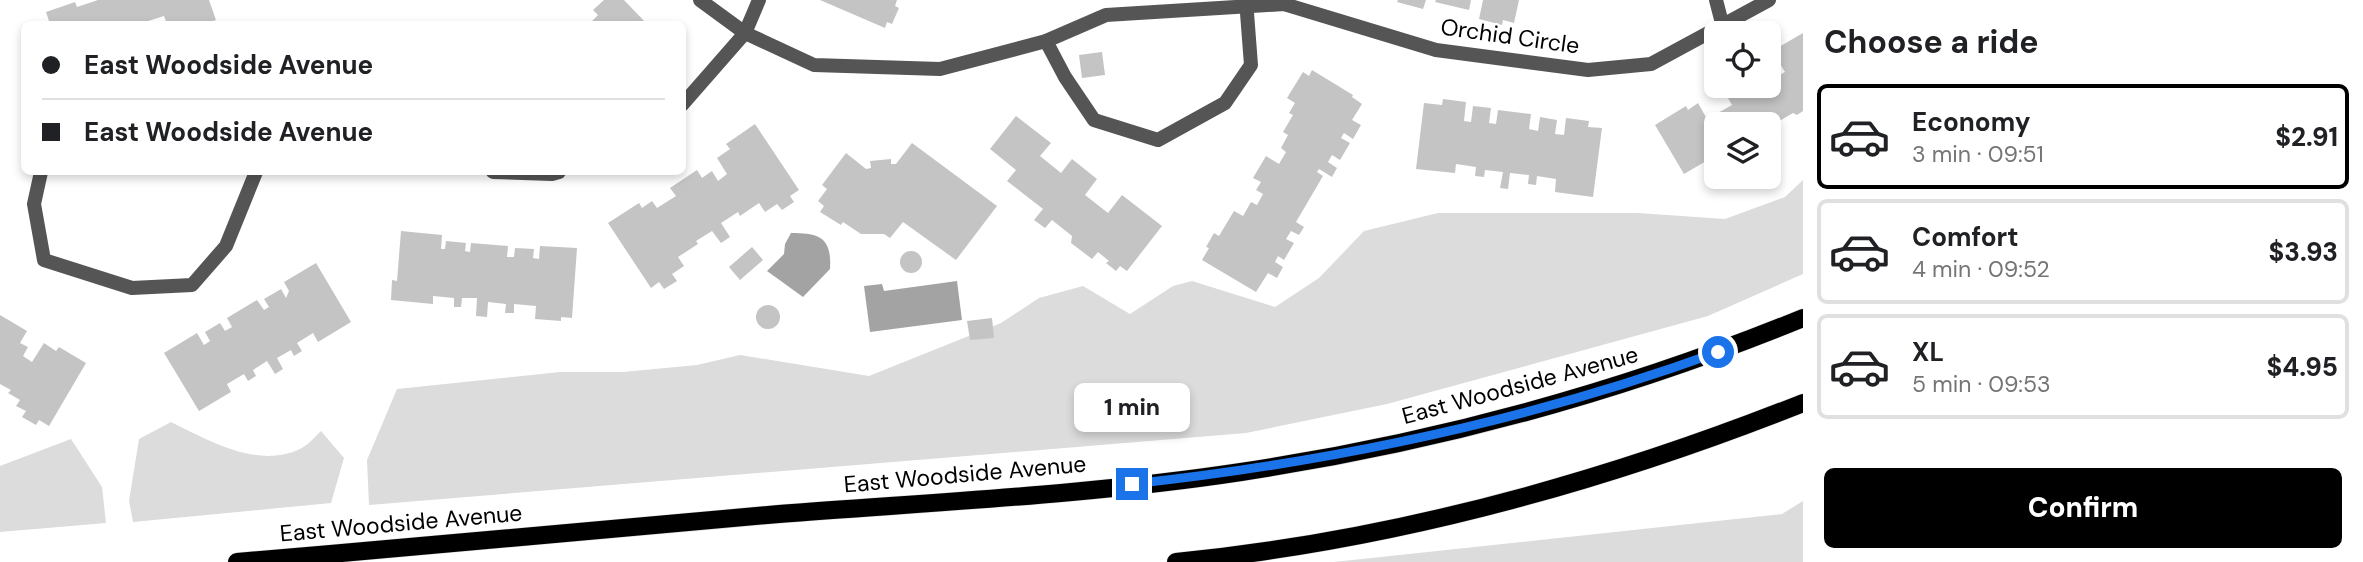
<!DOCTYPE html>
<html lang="en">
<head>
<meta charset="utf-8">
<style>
  :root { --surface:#fff; --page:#f6f6f6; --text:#202124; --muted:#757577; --line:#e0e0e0; --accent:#000 }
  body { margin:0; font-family:"DM Sans",sans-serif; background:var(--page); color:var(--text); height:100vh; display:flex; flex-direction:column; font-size:26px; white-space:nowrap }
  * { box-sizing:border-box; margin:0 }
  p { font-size:23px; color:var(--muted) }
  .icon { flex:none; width:38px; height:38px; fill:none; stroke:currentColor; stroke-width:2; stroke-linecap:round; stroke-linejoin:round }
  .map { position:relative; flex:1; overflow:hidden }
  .side { display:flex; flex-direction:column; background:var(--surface); width:560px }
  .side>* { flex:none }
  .banner { position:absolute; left:21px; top:21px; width:665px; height:154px; border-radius:10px; box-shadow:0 4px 10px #0003; display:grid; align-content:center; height:154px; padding:0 21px; background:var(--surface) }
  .buttons { position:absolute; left:1704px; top:21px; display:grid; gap:14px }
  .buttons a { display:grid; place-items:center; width:77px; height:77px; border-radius:10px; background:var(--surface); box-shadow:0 4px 10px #0003; font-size:35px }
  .end { position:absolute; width:32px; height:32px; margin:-16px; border:9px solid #1a73e8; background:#fff; box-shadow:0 0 0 4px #fff }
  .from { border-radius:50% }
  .bubble { position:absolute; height:49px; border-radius:10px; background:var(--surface); box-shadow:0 4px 10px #0003; font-size:23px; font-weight:800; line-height:49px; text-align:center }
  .banner b { display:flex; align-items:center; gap:24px; height:66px; font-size:26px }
  .banner b+b { border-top:2px solid var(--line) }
  .banner i { width:18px; height:18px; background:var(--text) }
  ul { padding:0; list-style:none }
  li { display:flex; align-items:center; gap:21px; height:105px; margin:0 14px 10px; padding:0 7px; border:4px solid var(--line); border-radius:10px }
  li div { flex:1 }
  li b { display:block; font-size:26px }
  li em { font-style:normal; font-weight:800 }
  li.selected { border-color:var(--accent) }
  li>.icon { width:63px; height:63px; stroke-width:1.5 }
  h2 { padding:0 21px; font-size:32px; line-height:84px }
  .action { display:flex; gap:14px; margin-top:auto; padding:14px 21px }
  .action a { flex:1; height:80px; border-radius:10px; background:var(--accent); color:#fff; font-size:28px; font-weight:800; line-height:80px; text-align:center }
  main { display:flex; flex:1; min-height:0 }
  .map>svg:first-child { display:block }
</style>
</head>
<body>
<main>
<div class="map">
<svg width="1803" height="562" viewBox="0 0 1803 562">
  <rect width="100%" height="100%" fill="#fff"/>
  <g fill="#dcdcdc">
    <polygon points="1803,180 1803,274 1708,316 1387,404 1246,433 369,505 367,460 397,389 560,372 623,372 697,365 740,355 869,376 1001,323 1039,298 1083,286 1130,314 1173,286 1192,281 1275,307 1319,278 1364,231 1438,213 1638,213 1725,219 1785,197"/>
    <path d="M171,422C210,441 257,469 300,449C308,445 315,437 321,431L344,458L331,503L133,522L129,501L139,439Z"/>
    <polygon points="71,439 102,487 106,523 0,532 0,466"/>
    <polygon points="1803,501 1803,562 1334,562 1782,514"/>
  </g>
  <g fill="#a3a3a3">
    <path d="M791,233C819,233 832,237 830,269L803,297L767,271L784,254L785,244Z"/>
    <polygon points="957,281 962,320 870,332 864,286 882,284 884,291"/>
  </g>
  <g fill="#c4c4c4">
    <polygon points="98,0 209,0 216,20 203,24 167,24 164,16 145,22 146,24 39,24 49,21 46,12 75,2 77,7"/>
    <polygon points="604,0 624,0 647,24 594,24 591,22 598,15 593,10"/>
    <polygon points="820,0 897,0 895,6 899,8 892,24 887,22 885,28"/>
    <polygon points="1398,0 1426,0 1423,9 1397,2"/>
    <polygon points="1436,0 1471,0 1469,10 1435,2"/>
    <polygon points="1483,0 1519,0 1514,23 1503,20 1502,25 1479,19"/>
    <polygon points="1803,33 1803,111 1797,115 1793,113 1774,124 1780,135 1770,141 1769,124 1717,124 1717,165 1713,157 1684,174 1655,125 1686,106 1688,110 1698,103 1707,119 1732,105 1722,88 1726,86 1769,86 1769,81 1785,72 1772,51"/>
    <polygon points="1102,52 1105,75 1082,78 1079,55"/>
    <polygon points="1312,70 1353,95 1352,97 1362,104 1352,120 1361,125 1353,139 1344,133 1341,138 1350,143 1340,160 1332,155 1328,162 1337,168 1332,177 1319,169 1317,172 1323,176 1296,222 1304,227 1299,235 1291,231 1286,239 1294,243 1284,260 1278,256 1275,262 1283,267 1277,278 1268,273 1256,292 1202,260 1209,248 1206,247 1214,233 1219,236 1234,211 1243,216 1251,202 1257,205 1263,194 1256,190 1261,182 1253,178 1266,156 1279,164 1286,152 1281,148 1288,135 1283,132 1293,115 1289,113 1295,103 1287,98 1303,72 1309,76"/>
    <polygon points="1443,99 1466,102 1464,121 1471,122 1473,106 1491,108 1489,123 1496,124 1498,110 1531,114 1529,129 1538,131 1540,117 1557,120 1555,134 1564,135 1566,118 1589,121 1588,127 1602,128 1593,197 1555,192 1556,179 1537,176 1536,185 1528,184 1529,175 1510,173 1508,189 1500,188 1503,172 1485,170 1484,177 1475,176 1476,167 1456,164 1455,173 1416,169 1424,103 1442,105"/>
    <polygon points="1016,116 1051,143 1040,156 1061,173 1072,159 1097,179 1085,195 1108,213 1122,195 1162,226 1127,271 1120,266 1116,271 1106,263 1109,261 1098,252 1092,259 1071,243 1072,236 1052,220 1045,228 1034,220 1043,209 1007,181 1016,170 990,149"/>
    <polygon points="755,124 799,190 790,196 794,202 782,210 777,204 765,212 759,203 740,216 738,212 721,223 730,237 721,243 712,231 696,241 698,244 678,257 684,266 672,274 677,281 664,289 659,282 651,288 608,223 639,203 642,208 652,201 657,208 676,196 670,188 697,170 702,178 712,171 718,181 727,174 717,158 730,149 726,144"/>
    <polygon points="912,143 997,206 956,260 903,222 890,238 884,234 861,234 843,222 841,225 820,212 824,206 818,201 827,189 822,185 846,153 866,169 871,168 870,161 891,159 891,164 896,164"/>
    <polygon points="401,231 442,235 441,249 445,249 446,241 466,243 465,251 470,252 471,243 508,246 507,257 514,257 515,248 534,249 533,258 539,259 540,246 577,248 572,318 561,317 561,321 535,319 536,306 514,304 514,313 505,313 506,304 488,302 487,317 476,316 477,298 462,298 461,307 454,307 454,298 433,296 433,304 391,300 392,280 397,281"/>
    <polygon points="752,247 763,260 740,280 729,267"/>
    <circle cx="911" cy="262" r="11"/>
    <polygon points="316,263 351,322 318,342 313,333 297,343 302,351 294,356 291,350 277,358 283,369 275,374 267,361 253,370 256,376 248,381 244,374 227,384 231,392 199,411 164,353 197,333 204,345 210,341 205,332 220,323 225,331 232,327 227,318 257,300 264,310 269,307 264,299 281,289 286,298 289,291 284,282"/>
    <circle cx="768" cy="317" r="12"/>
    <polygon points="0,315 27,331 20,343 28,347 23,356 32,362 44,343 56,351 59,347 86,363 49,426 39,420 36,425 22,417 26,411 16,406 20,400 8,393 11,390 0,384"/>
    <polygon points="992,318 994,338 970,340 967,321"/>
  </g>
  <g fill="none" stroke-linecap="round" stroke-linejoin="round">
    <g stroke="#dbdbdb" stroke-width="19">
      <g id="primary">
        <path d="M237,562C418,547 599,529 779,514C933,502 1089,495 1241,472C1434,443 1622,392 1803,318"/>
        <path d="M1176,562C1391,541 1604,482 1803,403"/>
      </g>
    </g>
    <g stroke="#555" stroke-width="14">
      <polyline points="700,0 745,33 814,65 940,69 1046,41 1106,15 1284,4 1436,50 1588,70 1651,64 1769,0"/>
      <polyline points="1716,0 1723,27"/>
      <polyline points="1046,41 1065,77 1094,120 1158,140 1225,103 1251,65 1246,0"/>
      <polyline points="682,105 745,33 759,0"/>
      <polyline points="41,172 34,204 44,260 132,288 192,285 226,246 256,172"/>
      <polyline points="493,172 552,174 559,172"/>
    </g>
    <use href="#primary" stroke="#000" stroke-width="18"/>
  </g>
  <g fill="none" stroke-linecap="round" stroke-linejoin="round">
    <path stroke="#1a73e8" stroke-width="9" d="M1132,484C1332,462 1529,421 1718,352"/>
  </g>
  <g text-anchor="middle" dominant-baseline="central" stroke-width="5" stroke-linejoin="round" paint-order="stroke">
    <g font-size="23" fill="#000" stroke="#fff">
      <text transform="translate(1510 36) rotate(8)">Orchid Circle</text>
      <text transform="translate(1520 385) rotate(-15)">East Woodside Avenue</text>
      <text transform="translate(965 474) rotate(-5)">East Woodside Avenue</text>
      <text transform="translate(401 523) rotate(-5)">East Woodside Avenue</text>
    </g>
  </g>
</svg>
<div class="buttons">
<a><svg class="icon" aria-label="locate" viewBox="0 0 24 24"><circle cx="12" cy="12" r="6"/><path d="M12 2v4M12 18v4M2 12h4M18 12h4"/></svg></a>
<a><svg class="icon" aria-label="layers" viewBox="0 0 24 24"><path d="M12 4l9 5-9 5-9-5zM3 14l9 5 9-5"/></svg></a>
</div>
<i class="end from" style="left:1718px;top:352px"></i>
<i class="end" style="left:1132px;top:484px"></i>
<div class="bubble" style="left:1074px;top:383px;width:116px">1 min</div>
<div class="banner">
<b><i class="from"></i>East Woodside Avenue</b>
<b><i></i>East Woodside Avenue</b>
</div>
</div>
<section class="side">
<h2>Choose a ride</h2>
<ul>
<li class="selected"><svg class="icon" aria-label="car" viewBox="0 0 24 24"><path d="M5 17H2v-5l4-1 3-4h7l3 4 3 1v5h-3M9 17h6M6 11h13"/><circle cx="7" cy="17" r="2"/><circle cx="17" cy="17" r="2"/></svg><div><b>Economy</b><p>3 min · 09:51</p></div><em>$2.91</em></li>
<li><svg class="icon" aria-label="car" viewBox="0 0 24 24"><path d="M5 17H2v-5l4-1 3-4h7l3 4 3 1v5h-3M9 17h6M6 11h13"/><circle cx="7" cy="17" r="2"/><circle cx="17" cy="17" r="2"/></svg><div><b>Comfort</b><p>4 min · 09:52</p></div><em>$3.93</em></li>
<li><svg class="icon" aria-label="car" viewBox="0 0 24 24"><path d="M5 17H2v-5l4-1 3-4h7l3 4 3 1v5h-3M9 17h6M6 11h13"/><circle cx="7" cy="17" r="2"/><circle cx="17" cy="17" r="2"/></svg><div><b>XL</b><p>5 min · 09:53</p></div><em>$4.95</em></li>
</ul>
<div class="action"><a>Confirm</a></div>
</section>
</main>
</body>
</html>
